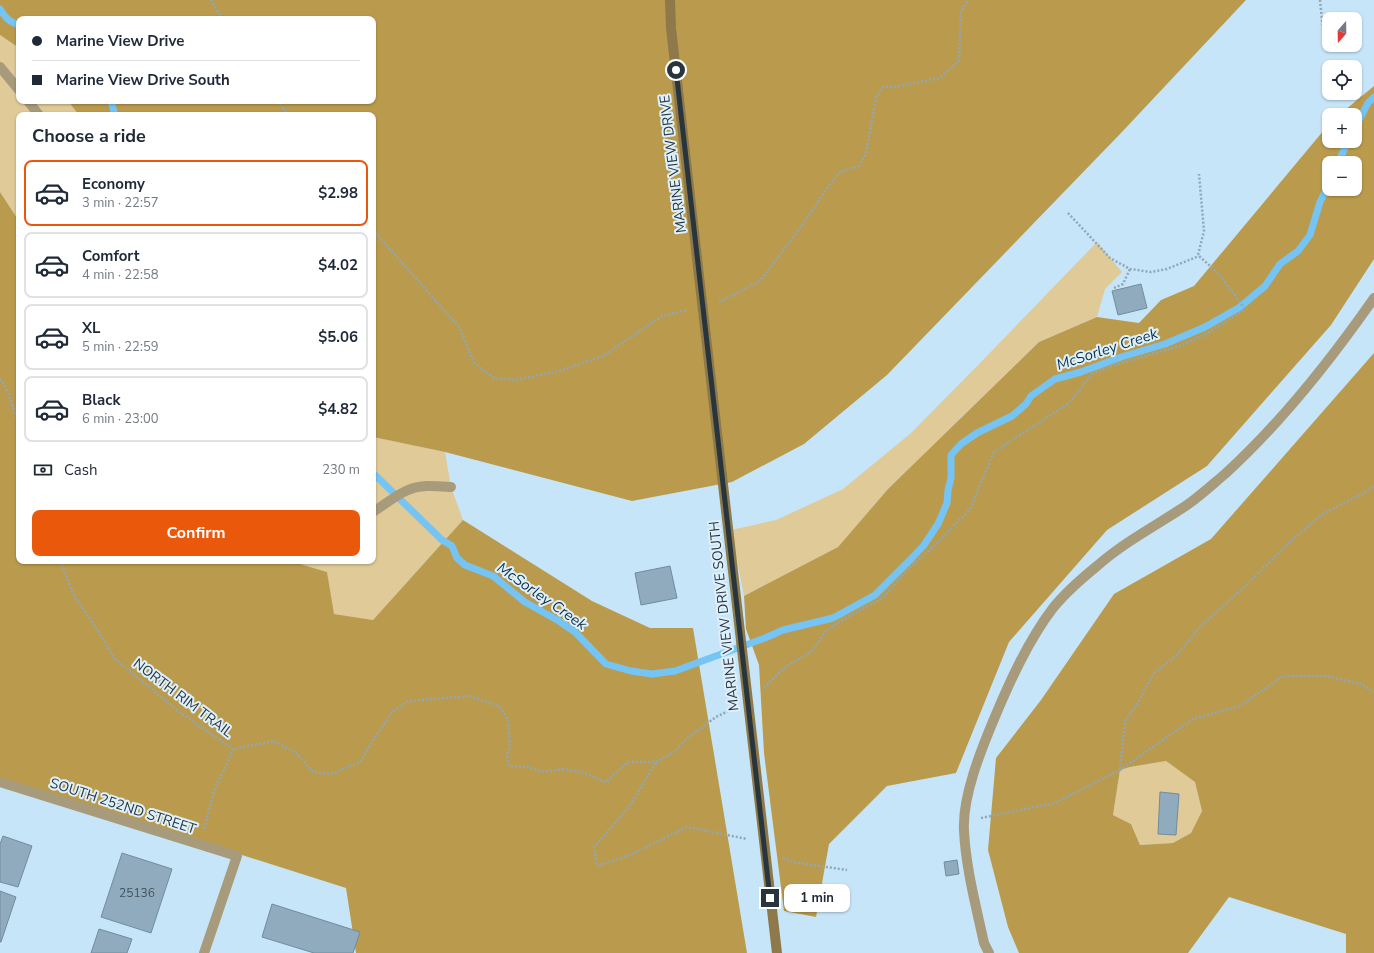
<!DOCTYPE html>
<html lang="en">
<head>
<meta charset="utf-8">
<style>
  :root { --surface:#fff; --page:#f2f2f3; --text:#1f2937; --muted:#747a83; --line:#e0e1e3; --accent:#ea580c }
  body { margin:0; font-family:"Nunito Sans",sans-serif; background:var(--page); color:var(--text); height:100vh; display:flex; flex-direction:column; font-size:15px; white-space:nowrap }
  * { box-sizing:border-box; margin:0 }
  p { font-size:13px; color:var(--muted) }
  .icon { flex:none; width:22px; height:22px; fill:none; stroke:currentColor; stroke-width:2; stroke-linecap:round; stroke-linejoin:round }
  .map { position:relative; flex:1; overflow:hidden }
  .drawer { position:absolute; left:16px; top:112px; width:360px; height:452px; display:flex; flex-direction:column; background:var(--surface); border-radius:8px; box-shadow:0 1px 3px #0004 }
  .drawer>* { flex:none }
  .banner { position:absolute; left:16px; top:16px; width:360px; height:88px; border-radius:8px; box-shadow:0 1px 3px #0004; display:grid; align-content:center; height:88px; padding:0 16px; background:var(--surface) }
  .needle { width:26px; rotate:200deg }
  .tools { position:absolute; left:1322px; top:12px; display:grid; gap:8px }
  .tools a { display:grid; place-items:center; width:40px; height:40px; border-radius:8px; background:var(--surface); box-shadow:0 1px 3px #0004; font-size:20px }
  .end { position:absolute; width:18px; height:18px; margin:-9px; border:5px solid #29353c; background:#fff; box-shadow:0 0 0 2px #fff }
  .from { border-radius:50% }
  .bubble { position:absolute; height:28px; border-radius:8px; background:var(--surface); box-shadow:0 1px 3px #0004; font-size:13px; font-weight:700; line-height:28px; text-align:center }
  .banner b { display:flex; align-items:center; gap:14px; height:38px; font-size:15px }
  .banner b+b { border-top:1px solid var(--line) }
  .banner i { width:10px; height:10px; background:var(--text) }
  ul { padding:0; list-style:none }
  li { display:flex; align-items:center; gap:12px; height:66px; margin:0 8px 6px; padding:0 8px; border:2px solid var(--line); border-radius:8px }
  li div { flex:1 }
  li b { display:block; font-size:15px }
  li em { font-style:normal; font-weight:700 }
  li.active { border-color:var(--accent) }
  li>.icon { width:36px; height:36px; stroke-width:1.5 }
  h2 { padding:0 16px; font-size:18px; line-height:48px }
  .pay { display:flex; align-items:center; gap:10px; height:44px; padding:0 16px; font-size:15px }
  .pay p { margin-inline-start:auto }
  .action { display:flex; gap:8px; margin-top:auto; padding:8px 16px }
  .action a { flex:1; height:46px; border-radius:8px; background:var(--accent); color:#fff; font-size:16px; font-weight:700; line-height:46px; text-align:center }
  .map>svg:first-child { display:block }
</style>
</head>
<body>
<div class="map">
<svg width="1374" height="953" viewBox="0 0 1374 953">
  <rect width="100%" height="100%" fill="#c7e5f8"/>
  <g fill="#dfca98">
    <polygon points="0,35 19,48 19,101 68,101 79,115 19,115 19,221 0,192"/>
    <polygon points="1097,242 1122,272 1105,289 1097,317 1039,342 888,489 838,547 744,596 731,530 776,520 843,489 911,433 984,359"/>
    <polygon points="373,437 445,452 451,487 463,520 373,620 333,614 327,572 290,561 373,561"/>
    <polygon points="1166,761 1195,782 1202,811 1191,833 1173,843 1140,845 1131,824 1113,815 1120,770 1130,767"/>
  </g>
  <g fill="#ba9b4d" fill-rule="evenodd">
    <polygon points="0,0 1246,0 1121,133 887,375 804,444 732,482 632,501 445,452 373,437 373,115 79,115 68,101 373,101 373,19 19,19 19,48 0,35"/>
    <path d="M1374,86V259L1331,325L1207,466L1107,530L1009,642L956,773L887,786L829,844L816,917L784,911L764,753L759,665L746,629L744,596L838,547L888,489L1039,342L1097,317L1139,323L1161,300L1194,286L1329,124V141H1355V115H1339ZM1329,163H1355V189H1329Z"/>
    <polygon points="0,192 19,221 19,561 290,561 327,572 334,614 373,620 463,520 592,601 650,628 693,628 747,953 356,953 346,888 0,778"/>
    <path d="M1374,353V953H1346V934L1229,897L1188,953H1019L1008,927L988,850L996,758L1041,700L1114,594L1211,539ZM1166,761L1195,782L1202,811L1191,833L1173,843L1140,845L1131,824L1113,815L1120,770L1130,767Z"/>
  </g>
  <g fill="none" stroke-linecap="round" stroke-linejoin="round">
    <g stroke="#75c4f4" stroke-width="7">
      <path d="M0,9C4,16 11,24 19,24"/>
      <polyline points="111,101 115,115"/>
      <polyline points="1355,128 1368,103 1374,97"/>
      <polyline points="1338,163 1348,141"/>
      <polyline points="373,473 442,540 452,546 457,558 465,565 493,576 525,602 559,621 575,632 606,664 631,671 652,674 675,671 765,638 783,630 833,618 875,595 912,558 924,545 938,524 947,503 948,490 951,478 951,455 961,444 977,433 1012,416 1026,404 1031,396 1055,379 1081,372 1121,357 1165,344 1205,327 1240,307 1265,286 1280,264 1298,251 1310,235 1320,202 1329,184"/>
    </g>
  </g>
  <g fill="#90abbe" stroke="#718c9e">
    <polygon points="1141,284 1147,308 1118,315 1112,291"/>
    <polygon points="670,566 677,598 641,605 635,573"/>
    <polygon points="1160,792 1179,794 1176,835 1158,834"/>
    <polygon points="3,836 32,846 18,887 0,882 0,844"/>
    <polygon points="122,853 172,869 151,933 101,917"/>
    <polygon points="957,860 959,874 946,876 944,862"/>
    <polygon points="0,891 16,897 1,942 0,942"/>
    <polygon points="272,904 360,932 353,953 314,953 262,937"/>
    <polygon points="99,929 132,939 127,953 91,953"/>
  </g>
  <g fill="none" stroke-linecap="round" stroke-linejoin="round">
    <g stroke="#8fa7b6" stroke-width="2.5" stroke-dasharray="2 2" stroke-linecap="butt">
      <polyline points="211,0 222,19"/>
      <polyline points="1320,0 1322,20 1328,52"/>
      <polyline points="277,101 289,115"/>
      <polyline points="1068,213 1110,258 1130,269 1151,272 1167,269 1199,256"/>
      <polyline points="373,230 459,327 474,363 494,378 515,380 559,371 603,356 662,316 687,310"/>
      <polyline points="1114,288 1123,284 1130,269"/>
      <polyline points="719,302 760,281 800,228 831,183 840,172 859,166 866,154 876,97 883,87 895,87 939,78 959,61 961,11 969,0"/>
      <path d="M0,379C10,392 13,410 19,425"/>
      <polyline points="60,561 75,598 92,621 115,659 182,714 233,749 274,741 296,753 313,772 331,774 360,762 377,734 393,711 408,701 469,696 499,706 508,720 510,745 507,757 509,766 528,767 544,772 563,769 582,772 606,782 628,762 656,762 674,752 687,738 716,717 732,709"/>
      <polyline points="764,688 783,669 812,651 826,631 844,619 883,598 908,569 932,548 970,509 994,452 1069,403 1092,374 1111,366 1180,346 1208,333 1245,309 1219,274 1198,255 1204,231 1199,174"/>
      <polyline points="656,763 628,808 594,847 597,866 630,855 687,827 747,839"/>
      <polyline points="1120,769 1125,721 1140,700 1147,685 1155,672 1176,656 1201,626 1244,587 1295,537 1324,513 1362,494 1374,486"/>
      <polyline points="981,818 1055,803 1120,770 1193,719 1240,706 1283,676 1326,676 1361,684 1374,692"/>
      <polyline points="204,829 214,791 225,768 233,749"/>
      <polyline points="783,858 793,862 847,870"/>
    </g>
    <g stroke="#a89b7b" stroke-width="10">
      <polyline points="0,67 19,90"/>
      <polyline points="28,101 39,115"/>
      <path d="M373,512C384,505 396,495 408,490C421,484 437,486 451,487"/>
    </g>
    <g stroke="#a89b7b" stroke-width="10">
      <polyline points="0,782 237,856 204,953"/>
      <path d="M989,953L984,943C976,906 966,869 964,831C962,797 981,750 994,719C1010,681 1028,641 1053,608C1066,592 1081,579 1097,566C1124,542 1157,525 1187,505C1200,496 1213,484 1225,474C1282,422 1330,361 1374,298"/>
    </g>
    <g stroke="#8d7949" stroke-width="10">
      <polyline points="670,0 671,28 699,276"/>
      <polyline points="769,884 777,953"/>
    </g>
    <polyline stroke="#8d7949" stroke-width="10" points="699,276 769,884"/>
  </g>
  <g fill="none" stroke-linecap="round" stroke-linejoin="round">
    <polyline stroke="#29353c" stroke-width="5" points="676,70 770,898"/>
  </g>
  <g text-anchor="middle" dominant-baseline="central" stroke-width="4" stroke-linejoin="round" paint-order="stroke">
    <g font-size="12" fill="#43525c">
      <text x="137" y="893">25136</text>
    </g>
    <g font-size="14" fill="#29353c" stroke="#def0fc">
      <text transform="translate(673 164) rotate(-97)">MARINE VIEW DRIVE</text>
      <text transform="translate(724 616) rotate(-96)">MARINE VIEW DRIVE SOUTH</text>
      <text transform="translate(183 698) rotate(37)">NORTH RIM TRAIL</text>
      <text transform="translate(123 806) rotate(18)">SOUTH 252ND STREET</text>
    </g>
    <g font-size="15" font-style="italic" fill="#0f3246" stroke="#def0fc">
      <text transform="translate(1107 349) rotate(-18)">McSorley Creek</text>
      <text transform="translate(542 596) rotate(35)">McSorley Creek</text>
    </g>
  </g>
</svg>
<div class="tools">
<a><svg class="needle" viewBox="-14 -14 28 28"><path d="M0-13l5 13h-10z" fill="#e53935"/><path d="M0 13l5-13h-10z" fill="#747a83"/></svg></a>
<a><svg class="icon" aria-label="locate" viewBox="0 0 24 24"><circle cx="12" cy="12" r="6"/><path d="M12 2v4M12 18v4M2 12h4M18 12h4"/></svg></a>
<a>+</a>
<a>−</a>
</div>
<i class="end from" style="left:676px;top:70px"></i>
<i class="end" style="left:770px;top:898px"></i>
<div class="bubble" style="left:784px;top:884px;width:66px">1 min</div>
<div class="banner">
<b><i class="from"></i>Marine View Drive</b>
<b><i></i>Marine View Drive South</b>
</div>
<section class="drawer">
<h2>Choose a ride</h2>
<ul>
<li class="active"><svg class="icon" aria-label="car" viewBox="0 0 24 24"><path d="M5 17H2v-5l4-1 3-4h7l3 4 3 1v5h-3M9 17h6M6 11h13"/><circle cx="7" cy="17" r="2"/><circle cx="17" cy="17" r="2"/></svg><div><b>Economy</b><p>3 min · 22:57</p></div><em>$2.98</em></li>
<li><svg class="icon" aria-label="car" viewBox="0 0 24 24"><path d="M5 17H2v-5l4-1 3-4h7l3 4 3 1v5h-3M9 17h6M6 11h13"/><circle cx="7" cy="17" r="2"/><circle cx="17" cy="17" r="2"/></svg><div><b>Comfort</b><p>4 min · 22:58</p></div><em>$4.02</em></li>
<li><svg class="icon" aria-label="car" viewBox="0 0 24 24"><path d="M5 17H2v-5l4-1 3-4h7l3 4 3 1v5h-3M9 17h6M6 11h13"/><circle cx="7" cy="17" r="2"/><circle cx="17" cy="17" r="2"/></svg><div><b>XL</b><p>5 min · 22:59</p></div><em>$5.06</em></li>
<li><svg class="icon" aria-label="car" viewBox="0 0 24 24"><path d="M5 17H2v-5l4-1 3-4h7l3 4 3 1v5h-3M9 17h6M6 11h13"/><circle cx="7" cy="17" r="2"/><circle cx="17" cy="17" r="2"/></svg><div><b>Black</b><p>6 min · 23:00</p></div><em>$4.82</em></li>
</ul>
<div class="pay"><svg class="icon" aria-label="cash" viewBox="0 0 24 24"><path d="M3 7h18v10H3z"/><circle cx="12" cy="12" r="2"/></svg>Cash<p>230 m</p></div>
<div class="action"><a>Confirm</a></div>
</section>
</div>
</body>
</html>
